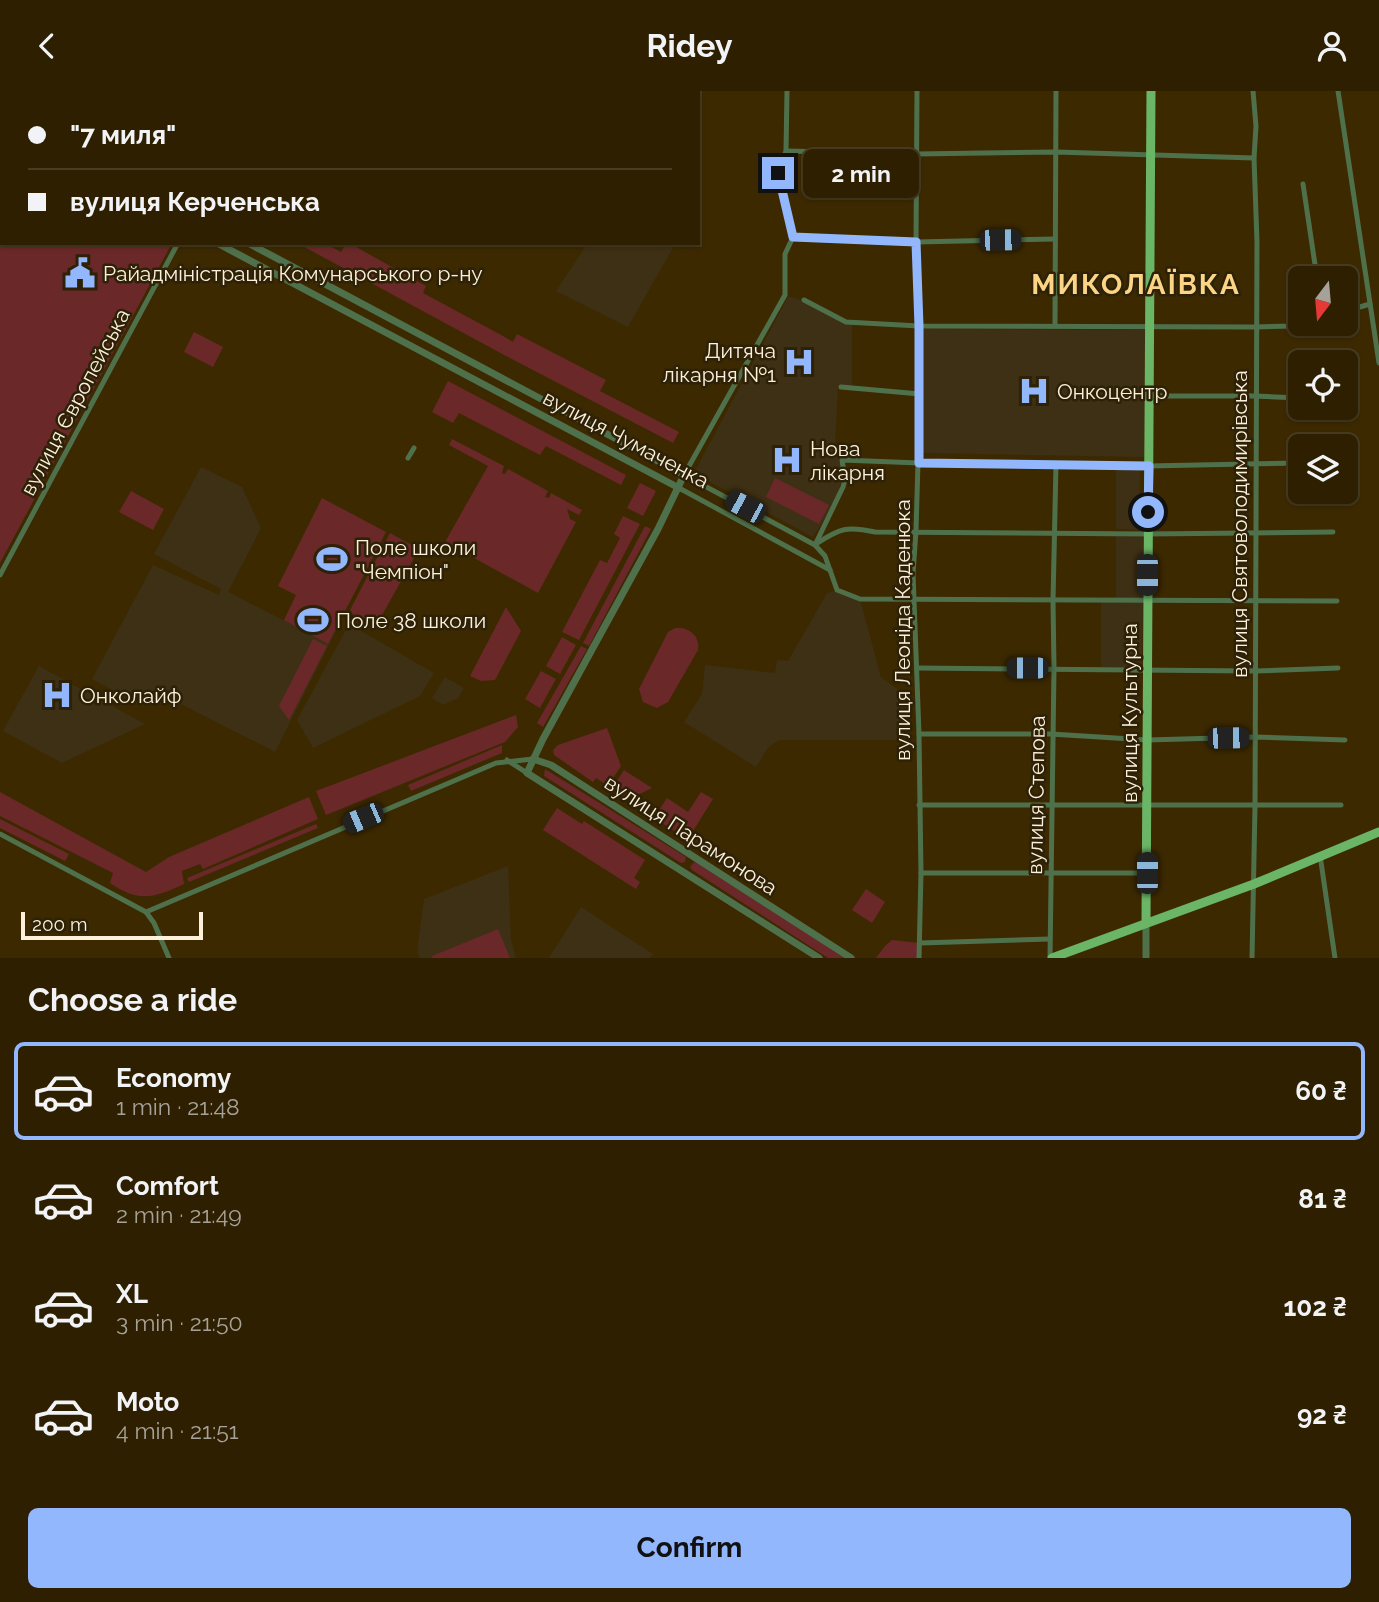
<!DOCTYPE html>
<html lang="en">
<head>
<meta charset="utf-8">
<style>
  :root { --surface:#2d1f00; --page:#392c0f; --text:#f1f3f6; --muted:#a7a299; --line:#483d22; --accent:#93b7fd }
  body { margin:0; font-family:Raleway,sans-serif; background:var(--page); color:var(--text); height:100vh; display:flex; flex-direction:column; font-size:26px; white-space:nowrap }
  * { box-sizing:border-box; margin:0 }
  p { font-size:23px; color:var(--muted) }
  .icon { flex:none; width:38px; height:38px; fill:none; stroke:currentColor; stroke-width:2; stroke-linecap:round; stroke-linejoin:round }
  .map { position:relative; height:867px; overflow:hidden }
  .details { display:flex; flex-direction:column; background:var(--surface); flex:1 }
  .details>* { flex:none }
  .guide { position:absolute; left:0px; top:0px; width:700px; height:154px; box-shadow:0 2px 5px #0004,0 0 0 2px var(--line); display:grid; align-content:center; height:154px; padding:0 28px; background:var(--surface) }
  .needle { width:46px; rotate:196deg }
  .tools { position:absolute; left:1288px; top:175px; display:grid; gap:14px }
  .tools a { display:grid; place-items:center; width:70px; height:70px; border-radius:10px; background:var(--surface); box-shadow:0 2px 5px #0004,0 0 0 2px var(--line); font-size:35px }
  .scale { position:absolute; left:21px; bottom:18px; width:182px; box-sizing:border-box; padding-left:7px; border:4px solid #fdf1db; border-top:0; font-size:19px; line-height:24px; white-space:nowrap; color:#fdf1db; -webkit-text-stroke:5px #2d2108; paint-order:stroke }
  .end { position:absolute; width:32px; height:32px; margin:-16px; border:9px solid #93b7fd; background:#111; box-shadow:0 0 0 4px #111 }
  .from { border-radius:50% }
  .bubble { position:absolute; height:49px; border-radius:10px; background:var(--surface); box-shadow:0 2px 5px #0004,0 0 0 2px var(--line); font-size:23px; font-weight:700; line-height:49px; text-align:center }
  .car { position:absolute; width:21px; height:42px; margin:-21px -10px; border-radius:9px; box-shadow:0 0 5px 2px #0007; background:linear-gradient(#222 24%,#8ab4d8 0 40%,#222 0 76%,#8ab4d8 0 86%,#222 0) }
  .guide b { display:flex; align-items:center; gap:24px; height:66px; font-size:26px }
  .guide b+b { border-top:2px solid var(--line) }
  .guide i { width:18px; height:18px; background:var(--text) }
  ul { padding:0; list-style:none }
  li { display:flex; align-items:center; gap:21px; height:98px; margin:0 14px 10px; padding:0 14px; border:4px solid transparent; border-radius:10px }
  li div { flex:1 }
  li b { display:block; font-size:26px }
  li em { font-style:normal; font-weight:700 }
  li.selected { border-color:var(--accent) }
  li>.icon { width:63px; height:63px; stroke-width:1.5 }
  h2 { padding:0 28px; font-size:32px; line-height:84px }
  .button { display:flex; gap:14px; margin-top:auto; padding:14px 28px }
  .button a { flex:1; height:80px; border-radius:10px; background:var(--accent); color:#111; font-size:28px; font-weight:700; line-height:80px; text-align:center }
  header { display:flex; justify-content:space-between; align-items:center; height:91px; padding:0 28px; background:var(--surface); font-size:32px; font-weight:700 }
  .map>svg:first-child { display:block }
</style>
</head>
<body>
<header><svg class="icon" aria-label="back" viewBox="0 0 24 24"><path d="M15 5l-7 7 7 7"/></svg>Ridey<svg class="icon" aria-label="person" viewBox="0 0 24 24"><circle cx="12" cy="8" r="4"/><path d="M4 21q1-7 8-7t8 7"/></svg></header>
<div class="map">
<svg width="1379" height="867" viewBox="0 0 1379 867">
  <rect width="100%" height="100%" fill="#3c2900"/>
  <g fill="#3e3015">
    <polygon points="588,152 675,153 628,236 556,200"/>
    <polygon points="788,206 796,207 852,233 852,296 838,295 835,356 843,383 837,408 813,446 697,384 696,378"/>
    <polygon points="923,238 1145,239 1144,366 923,362"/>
    <polygon points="201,376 242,396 261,437 228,501 283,529 342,528 275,661 167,606 163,613 143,615 92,588 153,474 219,504 221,498 154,463"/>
    <polygon points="1116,376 1140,376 1139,439 1116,438"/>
    <polygon points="1116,445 1143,446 1143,508 1116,507"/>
    <polygon points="837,499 860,508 881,586 908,606 908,649 779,649 768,657 756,676 684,631 702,603 705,574 775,582 777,569 788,570 827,502"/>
    <polygon points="1101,511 1143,512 1142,577 1101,576"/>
    <polygon points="349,533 434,582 420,605 313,657 297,629"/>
    <polygon points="39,575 145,633 62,672 3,640"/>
    <polygon points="445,586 464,597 458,607 443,614 432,607"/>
    <polygon points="508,775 511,849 516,867 420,867 417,860 424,808"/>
    <polygon points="581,816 653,863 650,867 549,867"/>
  </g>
  <g fill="#6a2828">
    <polygon points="0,58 2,152 172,152 0,472"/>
    <polygon points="297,152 324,152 341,161 346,152 349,152 426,195 423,202 503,245 513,251 517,243 606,289 600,300 679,341 673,352 506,265"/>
    <polygon points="194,241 223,256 213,276 184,261"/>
    <polygon points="448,290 626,384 621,394 546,355 540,364 459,322 453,332 432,321"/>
    <polygon points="452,348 504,375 502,382 505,383 508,378 548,400 545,406 549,407 551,402 582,419 579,424 567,418 570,428 576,431 538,502 445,451 488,375 449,354"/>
    <polygon points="775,387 829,414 819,433 766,406"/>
    <polygon points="640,392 656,400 643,425 627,417"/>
    <polygon points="131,400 164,418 153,439 119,421"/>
    <polygon points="322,407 386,441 328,553 284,529 296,504 278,495"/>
    <polygon points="623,425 640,433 579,549 562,541 600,469 607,472 620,447 614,443"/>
    <polygon points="645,435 651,438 589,555 583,552"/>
    <polygon points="390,442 419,458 376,535 349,521"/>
    <polygon points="506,516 521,540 495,589 481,590 470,585"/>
    <path d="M675,537C689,536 700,544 698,559L668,611L657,617L643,611L639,598L668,541Z"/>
    <polygon points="562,546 576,554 560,583 546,575"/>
    <polygon points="313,548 327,555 289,629 279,615"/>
    <polygon points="581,555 587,558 543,636 537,632"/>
    <polygon points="541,580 556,588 540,617 525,608"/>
    <polygon points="516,624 518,636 505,651 326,724 316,700"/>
    <polygon points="607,637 621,675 608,695 596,687 593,691 554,664 553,659 558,654"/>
    <polygon points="502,654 502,662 411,700 408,694"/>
    <polygon points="545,678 686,766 685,771 681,772 544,685"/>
    <polygon points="624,679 652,697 625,710 614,703 613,696"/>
    <path d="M0,701L146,781L169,766L309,706L318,728L203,778L200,773L182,780L184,793C154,807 139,812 110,792L113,782L0,725Z"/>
    <polygon points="701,701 713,708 688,748 654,727 667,707 688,721"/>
    <polygon points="557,717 582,733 584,730 645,769 634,787 640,791 636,798 543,739"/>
    <polygon points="0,728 69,763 65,770 0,737"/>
    <polygon points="316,733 318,737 189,791 187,787"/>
    <polygon points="694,771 697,772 845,867 828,867 692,779 690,776"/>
    <polygon points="866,798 885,811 872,832 852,819"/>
    <polygon points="498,838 510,867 432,867 432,865"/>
    <polygon points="892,849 920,852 919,867 876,867 885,855"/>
  </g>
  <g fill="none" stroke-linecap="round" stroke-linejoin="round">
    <g stroke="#4e714c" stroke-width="5">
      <polyline points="787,0 786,60 778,82 793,146 785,163 785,204 684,384 815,454 825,465 837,499 860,508 1337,510"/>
      <polyline points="917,0 916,151 920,303 916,440 913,482 919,643 921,782 919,867"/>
      <polyline points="1338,0 1379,272"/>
      <polyline points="259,2 260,0"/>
      <polyline points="786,60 916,63 1056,61 1254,67"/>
      <polyline points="1303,93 1317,187"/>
      <polyline points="793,146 916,151 1055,148"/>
      <polyline points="804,209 846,231 919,235 1255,236 1292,235 1300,233"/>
      <polyline points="1346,220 1370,213"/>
      <polyline points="1055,234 1056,0"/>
      <polyline points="841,296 920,303"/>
      <polyline points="1149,305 1255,305 1300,307"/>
      <polyline points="408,367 414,357"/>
      <polyline points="679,397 830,479"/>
      <path d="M816,453C840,437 847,435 875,441L1147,443L1333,441"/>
      <polyline points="815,454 843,396 845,388 842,369 919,372 1148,375 1300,372"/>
      <polyline points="0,484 178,152"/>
      <polyline points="917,577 1255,580 1338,577"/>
      <polyline points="919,643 1051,643 1147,649 1255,646 1345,649"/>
      <polyline points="507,669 527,682"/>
      <polyline points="919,714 1341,714"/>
      <polyline points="0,743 146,821 154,832 169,867"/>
      <polyline points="1320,764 1335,867"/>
      <polyline points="921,782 1147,782"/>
      <polyline points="146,821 496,672 533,668"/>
      <polyline points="920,852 1050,848"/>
      <polyline points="1050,867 1054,577 1053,510 1056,373"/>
      <polyline points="1252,867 1255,715 1257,151 1254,67 1256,35 1253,0"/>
    </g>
    <g stroke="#4e714c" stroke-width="7">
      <polyline points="0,18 2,18"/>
      <polyline points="0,32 2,33"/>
      <polyline points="217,152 679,397"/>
      <polyline points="248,152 684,384 658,438 543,648 527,682 819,867"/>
      <polyline points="533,668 551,674 851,867"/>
      <polyline points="1146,867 1146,832"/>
    </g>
    <g stroke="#6bb567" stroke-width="9">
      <polyline points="1146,832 1151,0"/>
      <polyline points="1052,867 1254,793 1379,741"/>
    </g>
  </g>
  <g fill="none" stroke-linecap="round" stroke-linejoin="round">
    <polyline stroke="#93b7fd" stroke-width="9" points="778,82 793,146 916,151 919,235 919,372 1149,375 1148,421"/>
  </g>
  <defs>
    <g id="civic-bare" transform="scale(2.415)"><path d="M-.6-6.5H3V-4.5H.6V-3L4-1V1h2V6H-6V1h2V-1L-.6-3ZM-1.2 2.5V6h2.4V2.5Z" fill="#93b7fd" stroke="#2d2108" stroke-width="2.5" paint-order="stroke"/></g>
    <g id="hospital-bare" transform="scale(2.415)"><path d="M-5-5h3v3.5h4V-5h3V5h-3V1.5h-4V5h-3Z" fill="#93b7fd" stroke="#2d2108" stroke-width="2.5" paint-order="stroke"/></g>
    <g id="stadium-bare" transform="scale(2.415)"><path d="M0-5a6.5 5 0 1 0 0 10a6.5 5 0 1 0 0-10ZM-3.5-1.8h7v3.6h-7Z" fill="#93b7fd" stroke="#2d2108" stroke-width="2.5" paint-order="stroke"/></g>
  </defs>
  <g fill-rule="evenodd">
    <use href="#civic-bare" x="80" y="182"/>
    <use href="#hospital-bare" x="799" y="271"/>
    <use href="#hospital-bare" x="1034" y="300"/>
    <use href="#hospital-bare" x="787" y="369"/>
    <use href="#stadium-bare" x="332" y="468"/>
    <use href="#stadium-bare" x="313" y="529"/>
    <use href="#hospital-bare" x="57" y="604"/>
  </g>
  <g text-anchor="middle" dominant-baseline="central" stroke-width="5" stroke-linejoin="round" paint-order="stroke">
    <g font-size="21" fill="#fdf1db" stroke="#2d2108" text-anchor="start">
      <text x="103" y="182">Райадміністрація Комунарського р-ну</text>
      <text x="776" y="259" text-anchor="end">Дитяча<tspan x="776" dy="24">лікарня №1</tspan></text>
      <text x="1057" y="300">Онкоцентр</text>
      <text x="810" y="357">Нова<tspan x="810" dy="24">лікарня</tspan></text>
      <text x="355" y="456">Поле школи<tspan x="355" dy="24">"Чемпіон"</tspan></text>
      <text x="336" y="529">Поле 38 школи</text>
      <text x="80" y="604">Онколайф</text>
    </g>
    <g font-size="21" fill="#fdf1db" stroke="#2d2108">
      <text transform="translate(75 311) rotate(-62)">вулиця Європейська</text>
      <text transform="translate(626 348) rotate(28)">вулиця Чумаченка</text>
      <text transform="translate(1239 433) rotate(-90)">вулиця Святоволодимирівська</text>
      <text transform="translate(902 539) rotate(-90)">вулиця Леоніда Каденюка</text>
      <text transform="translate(1129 622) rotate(-90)">вулиця Культурна</text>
      <text transform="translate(1036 704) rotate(-89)">вулиця Степова</text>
      <text transform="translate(691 744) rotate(33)">вулиця Парамонова</text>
    </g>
    <g font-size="28" font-weight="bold" letter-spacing="2" fill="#fbd486" stroke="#2d2108">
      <text x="1136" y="193">МИКОЛАЇВКА</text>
    </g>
  </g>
</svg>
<div class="tools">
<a><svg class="needle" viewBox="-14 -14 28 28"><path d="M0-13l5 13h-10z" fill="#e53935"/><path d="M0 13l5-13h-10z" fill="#a7a299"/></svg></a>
<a><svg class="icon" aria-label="locate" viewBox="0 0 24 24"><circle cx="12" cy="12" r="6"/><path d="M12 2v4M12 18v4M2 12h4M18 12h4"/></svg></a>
<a><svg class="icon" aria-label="layers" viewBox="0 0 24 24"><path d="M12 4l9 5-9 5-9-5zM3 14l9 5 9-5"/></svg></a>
</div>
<div class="scale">200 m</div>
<i class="end from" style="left:1148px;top:421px"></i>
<i class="end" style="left:778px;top:82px"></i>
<div class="bubble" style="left:803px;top:58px;width:116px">2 min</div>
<i class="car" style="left:1000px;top:149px;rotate:89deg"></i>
<i class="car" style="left:745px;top:416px;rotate:298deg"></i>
<i class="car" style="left:1147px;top:484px;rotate:180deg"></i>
<i class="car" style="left:1027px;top:577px;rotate:270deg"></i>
<i class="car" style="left:1228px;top:647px;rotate:89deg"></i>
<i class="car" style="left:363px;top:727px;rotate:247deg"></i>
<i class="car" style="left:1147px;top:782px;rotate:0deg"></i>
<div class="guide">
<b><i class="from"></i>&quot;7 миля&quot;</b>
<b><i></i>вулиця Керченська</b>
</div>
</div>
<section class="details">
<h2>Choose a ride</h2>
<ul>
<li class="selected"><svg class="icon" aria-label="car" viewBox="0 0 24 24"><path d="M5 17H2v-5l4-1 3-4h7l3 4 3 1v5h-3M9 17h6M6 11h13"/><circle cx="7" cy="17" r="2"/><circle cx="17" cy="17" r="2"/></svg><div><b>Economy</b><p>1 min · 21:48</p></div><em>60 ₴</em></li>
<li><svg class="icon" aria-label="car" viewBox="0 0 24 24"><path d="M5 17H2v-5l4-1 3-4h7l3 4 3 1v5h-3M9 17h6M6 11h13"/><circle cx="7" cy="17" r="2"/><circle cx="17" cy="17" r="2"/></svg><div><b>Comfort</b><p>2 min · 21:49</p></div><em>81 ₴</em></li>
<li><svg class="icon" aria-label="car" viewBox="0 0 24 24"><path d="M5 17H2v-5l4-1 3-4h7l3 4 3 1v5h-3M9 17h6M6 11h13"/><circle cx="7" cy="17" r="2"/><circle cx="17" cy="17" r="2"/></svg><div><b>XL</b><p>3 min · 21:50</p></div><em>102 ₴</em></li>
<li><svg class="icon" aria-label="car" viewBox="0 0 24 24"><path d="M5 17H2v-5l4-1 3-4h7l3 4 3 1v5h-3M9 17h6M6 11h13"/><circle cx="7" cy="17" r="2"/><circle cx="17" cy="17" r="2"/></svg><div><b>Moto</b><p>4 min · 21:51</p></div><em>92 ₴</em></li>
</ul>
<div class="button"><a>Confirm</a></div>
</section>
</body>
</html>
